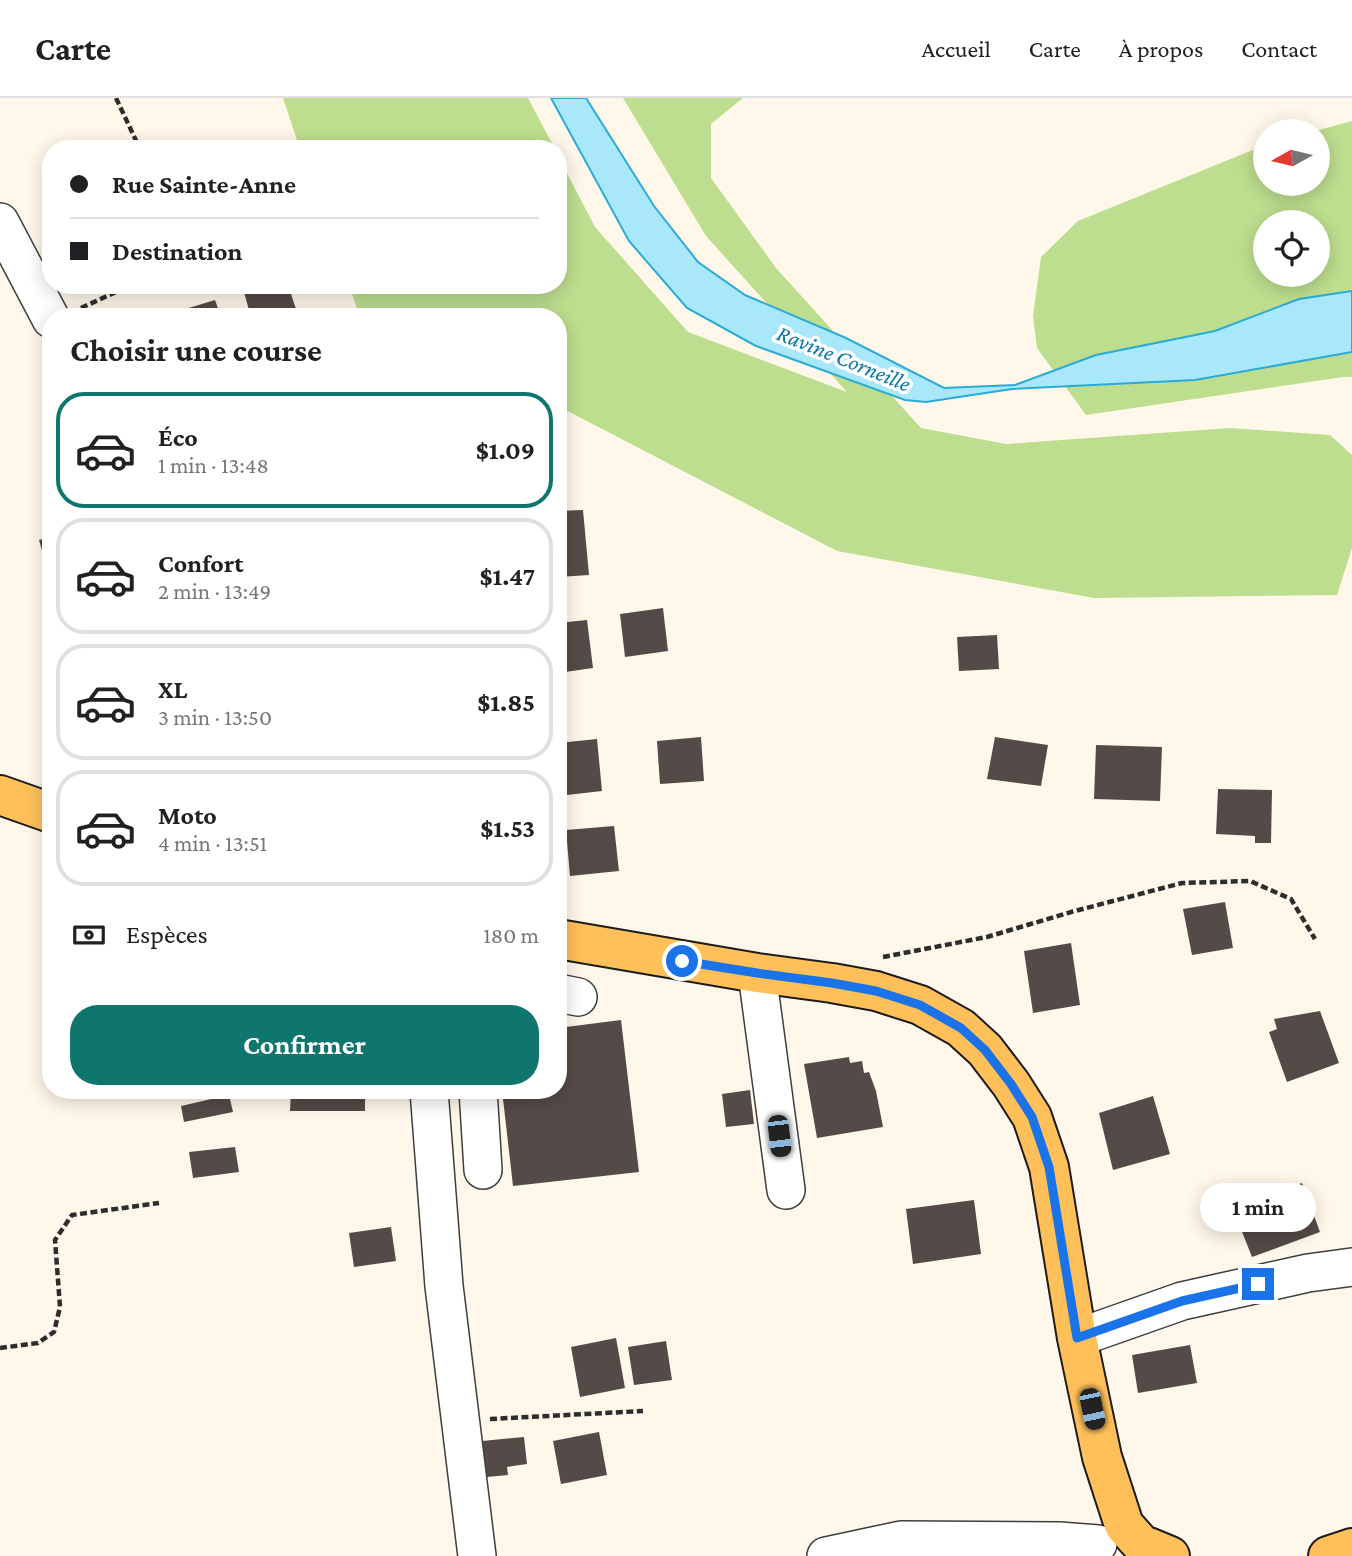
<!DOCTYPE html>
<html lang="fr">
<head>
<meta charset="utf-8">
<style>
  :root { --surface:#fff; --page:#f2f2f2; --text:#202124; --muted:#757577; --line:#e0e0e0; --accent:#0f766e }
  body { margin:0; font-family:"Crimson Pro",serif; background:var(--page); color:var(--text); height:100vh; display:flex; flex-direction:column; font-size:26px; white-space:nowrap }
  * { box-sizing:border-box; margin:0 }
  p { font-size:23px; color:var(--muted) }
  .icon { flex:none; width:38px; height:38px; fill:none; stroke:currentColor; stroke-width:2; stroke-linecap:round; stroke-linejoin:round }
  .map { position:relative; flex:1; overflow:hidden }
  .side { position:absolute; left:42px; top:210px; width:525px; height:791px; display:flex; flex-direction:column; background:var(--surface); border-radius:28px; box-shadow:0 4px 18px #0003 }
  .side>* { flex:none }
  .guide { position:absolute; left:42px; top:42px; width:525px; height:154px; border-radius:28px; box-shadow:0 4px 18px #0003; display:grid; align-content:center; height:154px; padding:0 28px; background:var(--surface) }
  .needle { width:46px; rotate:262deg }
  .controls { position:absolute; left:1253px; top:21px; display:grid; gap:14px }
  .controls a { display:grid; place-items:center; width:77px; height:77px; border-radius:50%; background:var(--surface); box-shadow:0 4px 18px #0003; font-size:35px }
  .end { position:absolute; width:32px; height:32px; margin:-16px; border:9px solid #1a73e8; background:#fff; box-shadow:0 0 0 4px #fff }
  .from { border-radius:50% }
  .bubble { position:absolute; height:49px; border-radius:24px; background:var(--surface); box-shadow:0 4px 18px #0003; font-size:23px; font-weight:700; line-height:49px; text-align:center }
  .car { position:absolute; width:21px; height:42px; margin:-21px -10px; border-radius:9px; box-shadow:0 0 5px 2px #0007; background:linear-gradient(#222 24%,#8ab4d8 0 40%,#222 0 76%,#8ab4d8 0 86%,#222 0) }
  .guide b { display:flex; align-items:center; gap:24px; height:66px; font-size:26px }
  .guide b+b { border-top:2px solid var(--line) }
  .guide i { width:18px; height:18px; background:var(--text) }
  ul { padding:0; list-style:none }
  li { display:flex; align-items:center; gap:21px; height:116px; margin:0 14px 10px; padding:0 14px; border:4px solid var(--line); border-radius:28px }
  li div { flex:1 }
  li b { display:block; font-size:26px }
  li em { font-style:normal; font-weight:700 }
  li.active { border-color:var(--accent) }
  li>.icon { width:63px; height:63px; stroke-width:1.5 }
  h2 { padding:0 28px; font-size:32px; line-height:84px }
  .pay { display:flex; align-items:center; gap:18px; height:77px; padding:0 28px; font-size:26px }
  .pay p { margin-inline-start:auto }
  .primary-button { display:flex; gap:14px; margin-top:auto; padding:14px 28px }
  .primary-button a { flex:1; height:80px; border-radius:28px; background:var(--accent); color:#fff; font-size:28px; font-weight:700; line-height:80px; text-align:center }
  header { display:flex; align-items:center; gap:42px; box-sizing:border-box; height:98px; padding:0 35px; background:var(--surface); border-bottom:2px solid var(--line) }
  header strong { font-size:33px }
  nav { display:flex; gap:38px; margin-inline-start:auto; font-size:24px }
  .map>svg:first-child { display:block }
</style>
</head>
<body>
<header>
<strong>Carte</strong>
<nav><a>Accueil</a><a>Carte</a><a>À propos</a><a>Contact</a></nav>
</header>
<div class="map">
<svg width="1352" height="1458" viewBox="0 0 1352 1458">
  <rect width="100%" height="100%" fill="#fff8ea"/>
  <g fill="#bdde8e" fill-rule="evenodd">
    <polygon points="283,0 528,0 555,51 300,51"/>
    <polygon points="623,0 743,0 711,26 711,80 776,170 921,330 1006,346 1230,330 1330,337 1352,357 1352,450 1337,497 1094,500 837,453 558,308 558,219 360,219 349,187 558,187 558,58 595,129 688,234 847,294 706,138"/>
    <path d="M1352,23V279H1343L1086,317L1037,250L1033,218L1041,159L1078,123L1265,47V86H1318V33H1315ZM1265,124H1318V177H1265Z"/>
  </g>
  <polygon fill="#a9e8fb" stroke="#2aabd8" stroke-width="2" points="551,0 586,0 654,108 698,164 745,197 846,240 944,290 1015,287 1096,257 1215,233 1299,201 1352,193 1352,254 1195,282 1012,291 926,304 905,302 756,248 687,210 629,143"/>
  <g fill="#554a47">
    <polygon points="242,187 288,187 297,214 304,212 306,219 251,219"/>
    <polygon points="215,202 221,219 170,219 169,216"/>
    <polygon points="583,412 589,477 558,479 558,413"/>
    <polygon points="51,439 51,481 50,481 39,442"/>
    <polygon points="663,510 668,553 625,559 620,516"/>
    <polygon points="587,522 593,570 558,575 558,525"/>
    <polygon points="997,537 999,571 959,573 957,539"/>
    <polygon points="701,639 704,683 660,686 657,643"/>
    <polygon points="995,639 1048,647 1041,688 987,681"/>
    <polygon points="597,641 602,693 558,698 558,645"/>
    <polygon points="1096,647 1162,649 1160,703 1094,701"/>
    <polygon points="1218,691 1272,692 1271,745 1255,745 1255,738 1216,736"/>
    <polygon points="614,728 619,773 570,778 566,732"/>
    <polygon points="1225,804 1233,850 1192,857 1183,811"/>
    <polygon points="1071,845 1080,907 1033,915 1024,853"/>
    <polygon points="1320,913 1339,965 1287,984 1269,934 1277,931 1274,921"/>
    <polygon points="621,922 639,1074 513,1088 502,992 558,992 558,930"/>
    <polygon points="849,959 850,965 862,963 864,975 869,974 876,993 883,1029 817,1040 804,966"/>
    <polygon points="291,992 365,992 365,1013 290,1013"/>
    <polygon points="750,992 754,1026 726,1029 722,996"/>
    <polygon points="229,997 233,1014 184,1024 181,1008"/>
    <polygon points="1153,998 1170,1056 1113,1072 1099,1015"/>
    <polygon points="235,1049 239,1074 193,1080 189,1054"/>
    <polygon points="1302,1085 1320,1134 1252,1159 1233,1111"/>
    <polygon points="974,1102 981,1156 913,1166 906,1111"/>
    <polygon points="391,1129 396,1163 354,1169 349,1135"/>
    <polygon points="616,1240 625,1290 580,1299 571,1249"/>
    <polygon points="666,1243 672,1282 634,1287 628,1249"/>
    <polygon points="1190,1247 1197,1285 1138,1295 1132,1257"/>
    <polygon points="599,1334 607,1377 561,1386 553,1343"/>
    <polygon points="524,1339 527,1366 507,1369 508,1377 476,1380 472,1344"/>
  </g>
  <g fill="none" stroke-linecap="round" stroke-linejoin="round">
    <g stroke="#3e3e3e" stroke-width="40">
      <g id="minor">
        <polyline points="0,124 51,221"/>
        <polyline points="757,875 786,1092"/>
        <polyline points="558,895 578,899"/>
        <polyline points="429,992 444,1188 477,1458"/>
        <polyline points="478,992 483,1072"/>
        <polyline points="1077,1240 1182,1203 1308,1175 1352,1169"/>
        <polyline points="826,1458 901,1442 1059,1443 1098,1446"/>
      </g>
    </g>
    <g stroke="#1c1c1c" stroke-width="42">
      <g id="major">
        <polyline points="0,697 51,715"/>
        <polyline points="558,841 757,875 832,885 876,893 920,907 961,930 985,952 1011,986 1032,1019 1049,1069 1077,1240 1102,1359 1124,1427 1141,1446 1170,1458"/>
        <polyline points="1328,1458 1352,1450"/>
      </g>
    </g>
    <g stroke="#2d2d2d" stroke-width="4.5" stroke-dasharray="7 3.5" stroke-linecap="butt">
      <polyline points="116,0 140,51"/>
      <polyline points="81,210 131,187"/>
      <polyline points="883,859 987,839 1071,814 1182,785 1250,783 1291,801 1315,841"/>
      <polyline points="0,1250 38,1245 54,1234 60,1209 55,1142 72,1117 159,1105"/>
      <polyline points="490,1321 643,1313"/>
    </g>
    <use href="#minor" stroke="#fff" stroke-width="37"/>
    <use href="#major" stroke="#ffc05a" stroke-width="38"/>
  </g>
  <g fill="none" stroke-linecap="round" stroke-linejoin="round">
    <polyline stroke="#1a73e8" stroke-width="9" points="682,863 757,875 832,885 876,893 920,907 961,930 985,952 1011,986 1032,1019 1049,1069 1077,1240 1182,1203 1258,1186"/>
  </g>
  <g text-anchor="middle" dominant-baseline="central" stroke-width="7" stroke-linejoin="round" paint-order="stroke">
    <g font-size="23" font-style="italic" fill="#0b78a6" stroke="#fff">
      <text transform="translate(844 260) rotate(22)">Ravine Corneille</text>
    </g>
  </g>
</svg>
<div class="controls">
<a><svg class="needle" viewBox="-14 -14 28 28"><path d="M0-13l5 13h-10z" fill="#e53935"/><path d="M0 13l5-13h-10z" fill="#757577"/></svg></a>
<a><svg class="icon" aria-label="locate" viewBox="0 0 24 24"><circle cx="12" cy="12" r="6"/><path d="M12 2v4M12 18v4M2 12h4M18 12h4"/></svg></a>
</div>
<i class="end from" style="left:682px;top:863px"></i>
<i class="end" style="left:1258px;top:1186px"></i>
<div class="bubble" style="left:1200px;top:1085px;width:116px">1 min</div>
<i class="car" style="left:779px;top:1038px;rotate:173deg"></i>
<i class="car" style="left:1092px;top:1311px;rotate:168deg"></i>
<div class="guide">
<b><i class="from"></i>Rue Sainte-Anne</b>
<b><i></i>Destination</b>
</div>
<section class="side">
<h2>Choisir une course</h2>
<ul>
<li class="active"><svg class="icon" aria-label="car" viewBox="0 0 24 24"><path d="M5 17H2v-5l4-1 3-4h7l3 4 3 1v5h-3M9 17h6M6 11h13"/><circle cx="7" cy="17" r="2"/><circle cx="17" cy="17" r="2"/></svg><div><b>Éco</b><p>1 min · 13:48</p></div><em>$1.09</em></li>
<li><svg class="icon" aria-label="car" viewBox="0 0 24 24"><path d="M5 17H2v-5l4-1 3-4h7l3 4 3 1v5h-3M9 17h6M6 11h13"/><circle cx="7" cy="17" r="2"/><circle cx="17" cy="17" r="2"/></svg><div><b>Confort</b><p>2 min · 13:49</p></div><em>$1.47</em></li>
<li><svg class="icon" aria-label="car" viewBox="0 0 24 24"><path d="M5 17H2v-5l4-1 3-4h7l3 4 3 1v5h-3M9 17h6M6 11h13"/><circle cx="7" cy="17" r="2"/><circle cx="17" cy="17" r="2"/></svg><div><b>XL</b><p>3 min · 13:50</p></div><em>$1.85</em></li>
<li><svg class="icon" aria-label="car" viewBox="0 0 24 24"><path d="M5 17H2v-5l4-1 3-4h7l3 4 3 1v5h-3M9 17h6M6 11h13"/><circle cx="7" cy="17" r="2"/><circle cx="17" cy="17" r="2"/></svg><div><b>Moto</b><p>4 min · 13:51</p></div><em>$1.53</em></li>
</ul>
<div class="pay"><svg class="icon" aria-label="cash" viewBox="0 0 24 24"><path d="M3 7h18v10H3z"/><circle cx="12" cy="12" r="2"/></svg>Espèces<p>180 m</p></div>
<div class="primary-button"><a>Confirmer</a></div>
</section>
</div>
</body>
</html>
